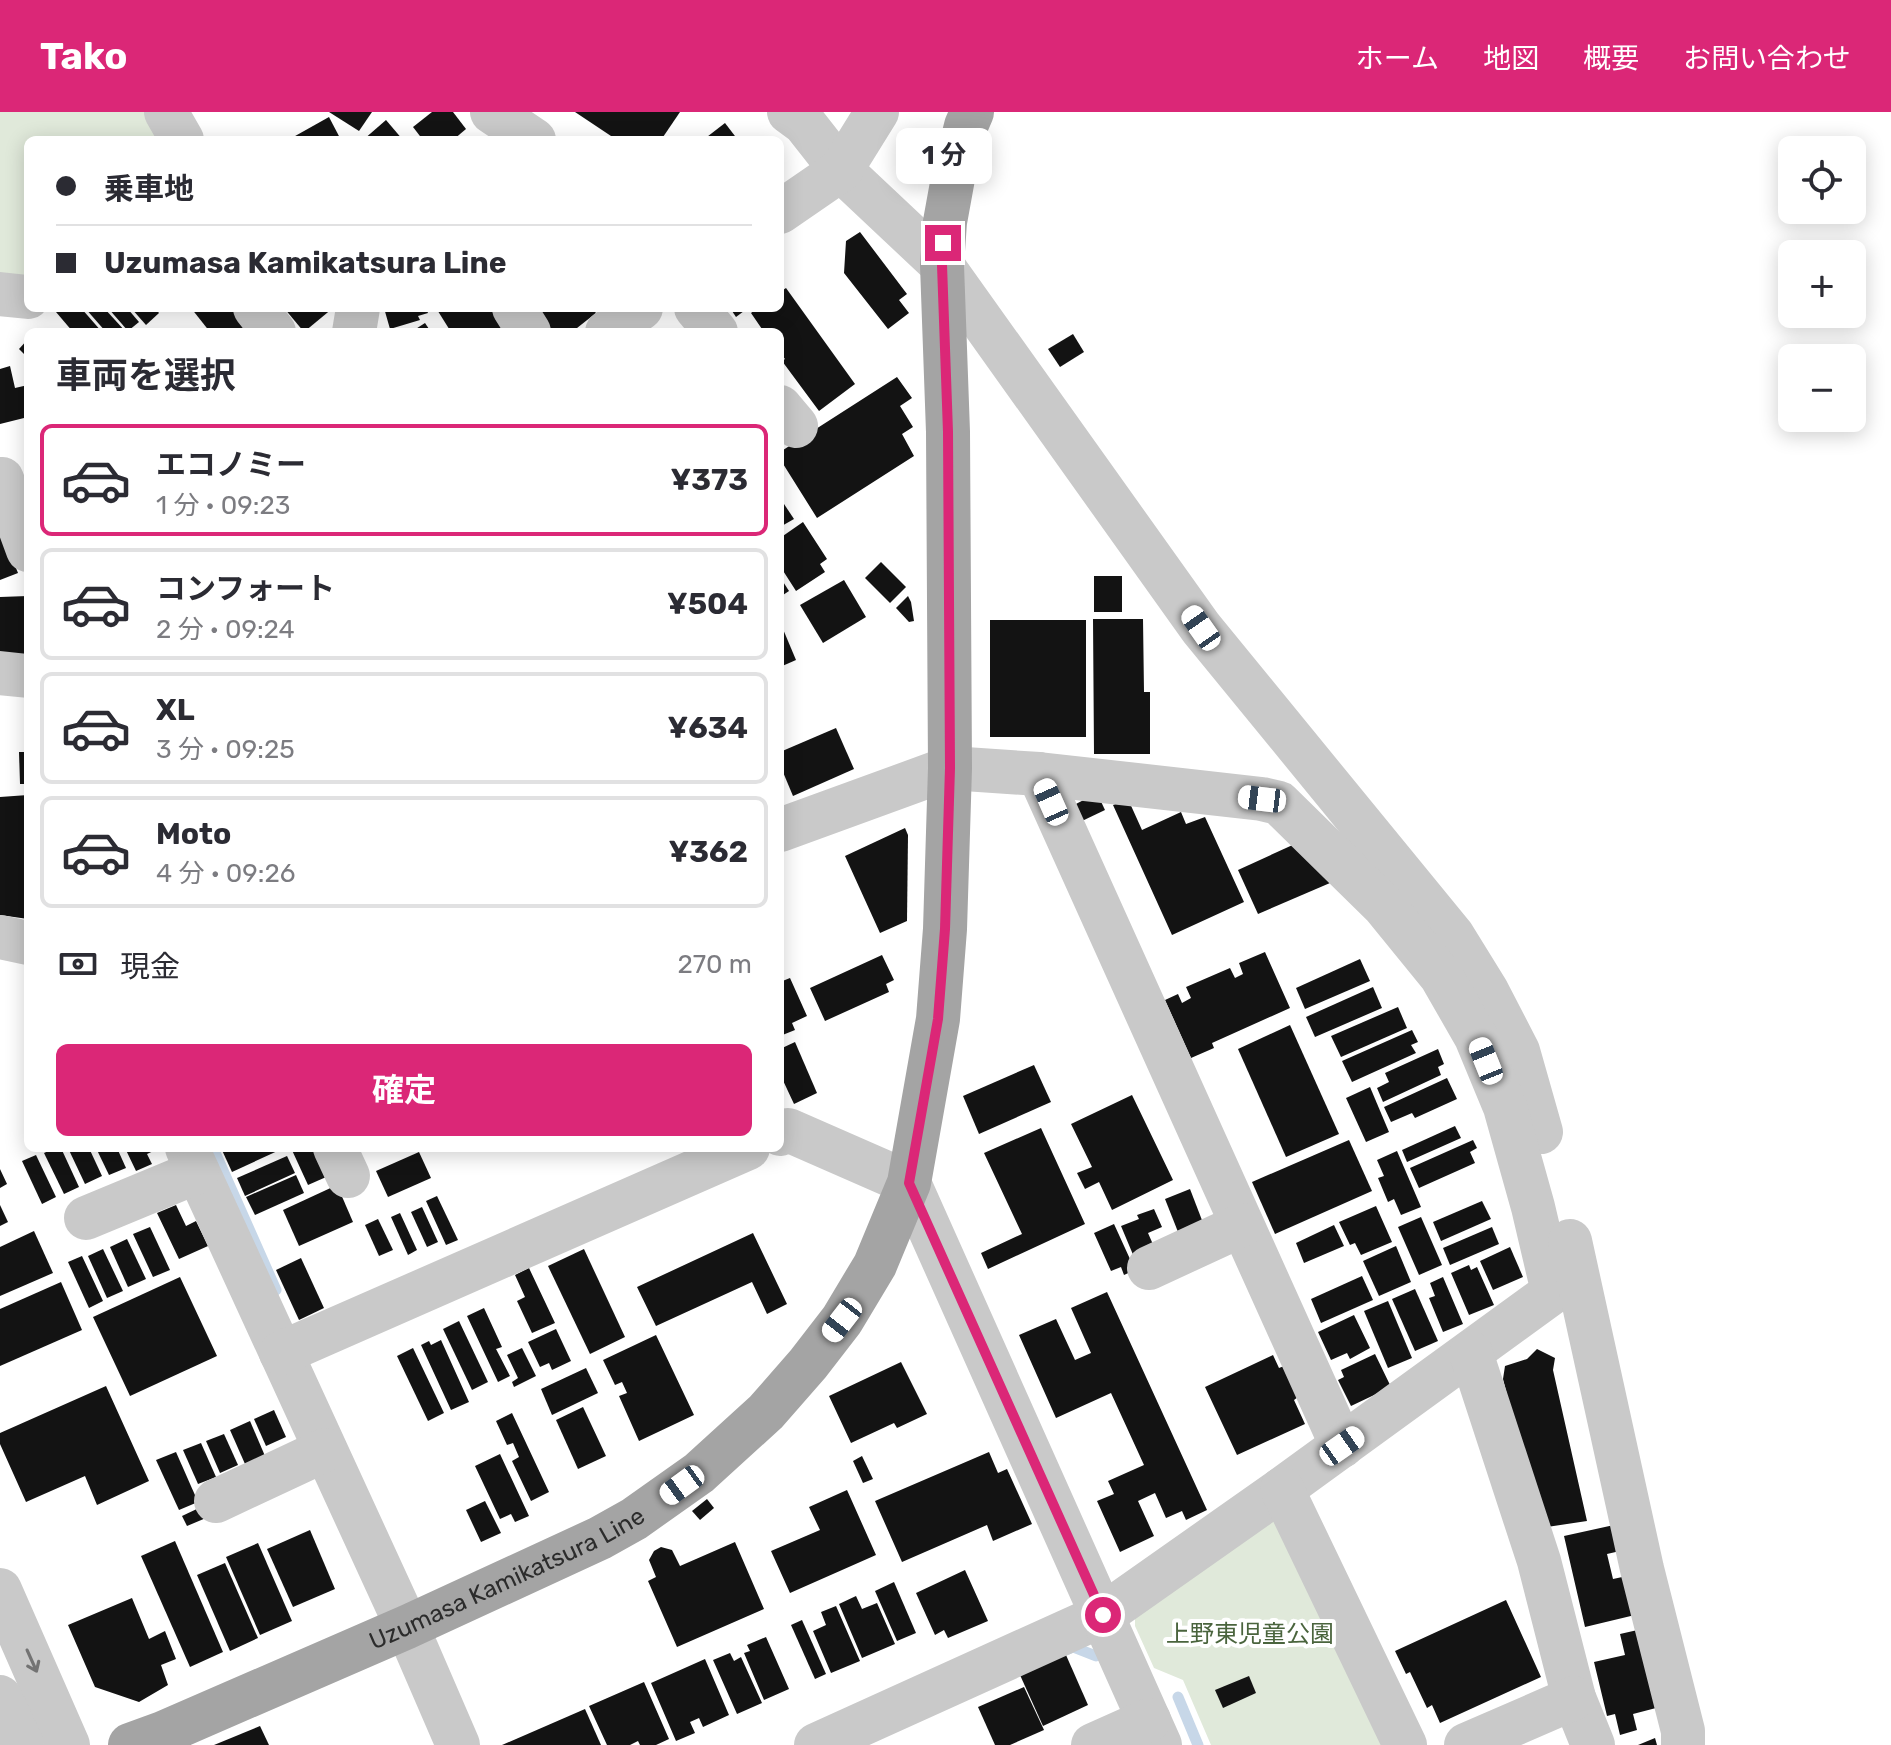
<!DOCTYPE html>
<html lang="ja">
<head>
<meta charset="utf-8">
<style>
  :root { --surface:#fff; --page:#f2f2f3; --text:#2b2b33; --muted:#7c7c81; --line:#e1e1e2; --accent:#db2777 }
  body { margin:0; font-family:Rubik,"Noto Sans JP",sans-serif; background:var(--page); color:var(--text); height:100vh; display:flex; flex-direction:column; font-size:30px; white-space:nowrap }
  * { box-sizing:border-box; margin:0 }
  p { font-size:26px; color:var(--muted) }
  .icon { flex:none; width:44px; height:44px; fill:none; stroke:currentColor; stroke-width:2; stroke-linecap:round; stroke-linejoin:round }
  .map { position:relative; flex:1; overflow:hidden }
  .side { position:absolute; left:24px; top:216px; width:760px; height:824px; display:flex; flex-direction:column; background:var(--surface); border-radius:12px; box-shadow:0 4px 20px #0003 }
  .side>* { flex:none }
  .banner { position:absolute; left:24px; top:24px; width:760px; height:176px; border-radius:12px; box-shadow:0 4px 20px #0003; display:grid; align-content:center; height:176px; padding:0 32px; background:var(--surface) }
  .controls { position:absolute; left:1778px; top:24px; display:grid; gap:16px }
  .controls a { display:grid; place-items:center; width:88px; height:88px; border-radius:12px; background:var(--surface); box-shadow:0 4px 20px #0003; font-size:40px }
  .end { position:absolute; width:36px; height:36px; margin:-18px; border:10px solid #db2777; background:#fff; box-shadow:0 0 0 4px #fff }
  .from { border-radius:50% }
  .bubble { position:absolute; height:56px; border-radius:12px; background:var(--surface); box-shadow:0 4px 20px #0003; font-size:26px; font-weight:700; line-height:56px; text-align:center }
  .car { position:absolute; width:24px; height:48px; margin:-24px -12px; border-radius:10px; box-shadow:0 0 6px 2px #0007; background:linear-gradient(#fff 24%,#345 0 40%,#fff 0 76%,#345 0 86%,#fff 0) }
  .banner b { display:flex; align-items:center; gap:28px; height:76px; font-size:30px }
  .banner b+b { border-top:2px solid var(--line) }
  .banner i { width:20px; height:20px; background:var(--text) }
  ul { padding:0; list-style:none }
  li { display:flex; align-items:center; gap:24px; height:112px; margin:0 16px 12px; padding:0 16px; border:4px solid var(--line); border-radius:12px }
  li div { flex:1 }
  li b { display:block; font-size:30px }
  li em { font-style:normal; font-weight:700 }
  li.on { border-color:var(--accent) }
  li>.icon { width:72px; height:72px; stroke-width:1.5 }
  h2 { padding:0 32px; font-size:36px; line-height:96px }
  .pay { display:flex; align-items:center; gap:20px; height:88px; padding:0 32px; font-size:30px }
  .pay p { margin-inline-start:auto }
  .primary-button { display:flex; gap:16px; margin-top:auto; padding:16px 32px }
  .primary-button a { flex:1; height:92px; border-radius:12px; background:var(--accent); color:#fff; font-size:32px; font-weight:700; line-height:92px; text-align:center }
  header { display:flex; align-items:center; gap:48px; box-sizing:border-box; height:112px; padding:0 40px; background:var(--accent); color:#fff }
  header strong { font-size:38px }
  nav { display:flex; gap:44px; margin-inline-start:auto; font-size:28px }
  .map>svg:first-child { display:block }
</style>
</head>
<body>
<header>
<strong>Tako</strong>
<nav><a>ホーム</a><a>地図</a><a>概要</a><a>お問い合わせ</a></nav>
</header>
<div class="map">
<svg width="1891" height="1633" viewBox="0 0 1891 1633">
  <rect width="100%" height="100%" fill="#fff"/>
  <g fill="#e0e9da">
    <polygon points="0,0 144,0 160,28 28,28 28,163 0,163"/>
    <polygon points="1281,1397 1390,1633 1211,1633 1183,1568 1154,1556 1135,1514 1135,1503"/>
  </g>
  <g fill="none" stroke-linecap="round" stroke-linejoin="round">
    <g stroke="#c7d7e8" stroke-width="11">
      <polyline points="213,1036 276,1178"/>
      <polyline points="1066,1538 1073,1535 1096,1544"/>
      <polyline points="1178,1585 1198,1633"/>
    </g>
  </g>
  <g fill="#131313">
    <polygon points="329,0 372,0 359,19"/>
    <polygon points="432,0 453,0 466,17 453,28 423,28 413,15"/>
    <polygon points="575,0 680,0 661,28 617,28"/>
    <polygon points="329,5 341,28 288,28"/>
    <polygon points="386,8 403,28 363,28"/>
    <polygon points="725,11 738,28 703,28"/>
    <polygon points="860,120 907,182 899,188 909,201 888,217 844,161 846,129"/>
    <polygon points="786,176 855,272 819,299 782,249 785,247 780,241 780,220 764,220 751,201 757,196 780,196 780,180"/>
    <polygon points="60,196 81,196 102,220 73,220 56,200"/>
    <polygon points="85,196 104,196 126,220 106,220"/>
    <polygon points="108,196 127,196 139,210 128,219"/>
    <polygon points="131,196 155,196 159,201 146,213"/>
    <polygon points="191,196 242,196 252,208 238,220 210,220"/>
    <polygon points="284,196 333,196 304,220"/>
    <polygon points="384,196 426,196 428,201 418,204 420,208 390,217"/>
    <polygon points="436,196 491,196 506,220 451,220"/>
    <polygon points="527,196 592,196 596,201 572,220 547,220"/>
    <polygon points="730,196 748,196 736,205"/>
    <polygon points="425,211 431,220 411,220"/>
    <polygon points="1073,222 1084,240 1060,255 1048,237"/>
    <polygon points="28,227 28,246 19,237"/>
    <polygon points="10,254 15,276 28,273 28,305 0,312 0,257"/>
    <polygon points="897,265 912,286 900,294 913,315 902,322 914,344 817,406 780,347 780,340"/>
    <polygon points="780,386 794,407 780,415"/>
    <polygon points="803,410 827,447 820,452 825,460 796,479 780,454 780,426"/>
    <polygon points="0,416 18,461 0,468"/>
    <polygon points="881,450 906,475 890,491 865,466"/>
    <rect x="1094" y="464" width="28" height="36"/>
    <polygon points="780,465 789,479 780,485"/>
    <polygon points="844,468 866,505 823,531 800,493"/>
    <polygon points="28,484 28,545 0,545 0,485"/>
    <polygon points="908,484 911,490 914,509 909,510 896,496"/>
    <polygon points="1093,507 1143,507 1144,580 1150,580 1150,642 1094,642"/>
    <rect x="990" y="508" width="96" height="117"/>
    <polygon points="780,510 796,548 780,555"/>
    <polygon points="836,616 854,657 793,684 780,653 780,640"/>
    <polygon points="19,640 28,640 28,672 20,672"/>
    <polygon points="1097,681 1105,698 1082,709 1074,693"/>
    <polygon points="28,683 28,807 0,803 0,685"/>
    <polygon points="1128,687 1142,718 1181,700 1186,712 1205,705 1244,790 1172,823 1113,693"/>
    <polygon points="905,716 908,723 907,809 880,821 845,744"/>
    <polygon points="1297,731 1330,771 1258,802 1238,758"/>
    <polygon points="1265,840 1290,896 1212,931 1214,936 1191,946 1165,888 1178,882 1182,891 1191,886 1186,875 1230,856 1235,866 1243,862 1239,851"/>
    <polygon points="882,843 894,868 886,872 889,880 825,909 810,876"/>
    <polygon points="1360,847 1370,869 1305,897 1296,876"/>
    <polygon points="790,866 807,904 792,911 795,918 780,924 780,870"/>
    <polygon points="1373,875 1382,896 1315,925 1306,905"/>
    <polygon points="1398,895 1407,916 1341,945 1331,924"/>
    <polygon points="1290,913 1339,1022 1286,1045 1238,937"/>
    <polygon points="1412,918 1418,930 1411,933 1416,941 1352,970 1342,949"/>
    <polygon points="795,930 817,981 794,992 780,962 780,937"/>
    <polygon points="1438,937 1444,952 1438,955 1441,963 1383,990 1377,976 1389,970 1385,961"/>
    <polygon points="1034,953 1051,990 979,1022 963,984"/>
    <polygon points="1447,966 1457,987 1415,1006 1412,1001 1391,1010 1384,995"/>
    <polygon points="1370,975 1389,1020 1366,1030 1346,986"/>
    <polygon points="1132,983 1173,1068 1112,1098 1099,1070 1085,1077 1077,1061 1092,1055 1071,1012"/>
    <polygon points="1455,1014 1461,1026 1407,1050 1402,1038"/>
    <polygon points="1041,1016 1085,1112 988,1157 981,1141 1022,1122 984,1041"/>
    <polygon points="1349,1028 1372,1079 1275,1122 1252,1070"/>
    <polygon points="1473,1028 1477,1036 1470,1040 1475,1051 1419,1076 1410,1056"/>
    <polygon points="55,1036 61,1036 79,1075 64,1082 44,1041"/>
    <polygon points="68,1036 89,1036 102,1064 85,1072"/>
    <polygon points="96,1036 117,1036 126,1056 109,1063"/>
    <polygon points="125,1036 160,1036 147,1042 152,1052 136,1059"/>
    <polygon points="221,1036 284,1036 232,1060"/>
    <polygon points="291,1036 321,1036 333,1062 308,1073"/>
    <polygon points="1397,1039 1421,1095 1401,1103 1394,1087 1388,1090 1378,1066 1384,1064 1377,1048"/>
    <polygon points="419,1040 431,1066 388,1085 376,1059"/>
    <polygon points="36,1043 56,1085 42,1092 22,1049"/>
    <polygon points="287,1044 295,1061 245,1084 237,1066"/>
    <polygon points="0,1057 7,1072 0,1076"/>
    <polygon points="296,1063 304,1081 255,1103 246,1085"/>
    <polygon points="337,1073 353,1110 299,1134 283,1098"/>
    <polygon points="1190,1077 1205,1116 1180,1125 1165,1087"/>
    <polygon points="437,1084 458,1128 446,1133 426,1089"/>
    <polygon points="1482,1089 1491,1107 1441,1129 1433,1110"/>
    <polygon points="0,1093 8,1110 0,1114"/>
    <polygon points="176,1093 186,1114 196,1109 208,1134 179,1147 157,1101"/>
    <polygon points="1376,1094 1392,1130 1361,1143 1355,1131 1350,1133 1339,1110"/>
    <polygon points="422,1095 438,1130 427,1135 411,1100"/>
    <polygon points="1154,1097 1162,1115 1148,1121 1155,1137 1134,1145 1121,1114 1139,1107 1137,1103"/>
    <polygon points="400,1101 417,1138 408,1143 391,1105"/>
    <polygon points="1421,1105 1442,1153 1419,1163 1398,1115"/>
    <polygon points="378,1107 393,1138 379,1144 365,1113"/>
    <polygon points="1114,1112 1135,1158 1124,1163 1121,1155 1111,1159 1094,1121"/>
    <polygon points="1334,1113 1344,1134 1304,1151 1296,1131"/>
    <polygon points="150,1115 170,1158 153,1165 133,1122"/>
    <polygon points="1492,1115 1499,1132 1450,1153 1443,1136"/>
    <polygon points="34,1119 53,1161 0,1184 0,1135"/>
    <polygon points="753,1121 787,1192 767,1202 752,1170 656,1214 637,1175"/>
    <polygon points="127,1127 146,1167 128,1175 110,1135"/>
    <polygon points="1396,1134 1411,1170 1379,1184 1363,1149"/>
    <polygon points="1510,1135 1523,1165 1493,1178 1480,1149"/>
    <polygon points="103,1137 123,1179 107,1186 88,1144"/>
    <polygon points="584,1137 625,1225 590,1242 548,1154"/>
    <polygon points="82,1144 103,1189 89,1196 68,1150"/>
    <polygon points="301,1146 324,1196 299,1208 276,1158"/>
    <polygon points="1469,1153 1471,1158 1477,1155 1494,1193 1469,1203 1451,1161"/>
    <polygon points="529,1156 555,1211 532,1221 517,1189 525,1185 515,1163"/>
    <polygon points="1362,1164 1373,1188 1321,1211 1311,1187"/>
    <polygon points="180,1165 217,1244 130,1284 93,1205"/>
    <polygon points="1443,1165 1463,1212 1443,1220 1429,1186 1435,1184 1430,1171"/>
    <polygon points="61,1170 82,1218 0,1254 0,1197"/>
    <polygon points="1415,1177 1438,1229 1415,1239 1392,1187"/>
    <polygon points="1107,1180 1207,1398 1186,1408 1182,1399 1166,1406 1155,1381 1138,1389 1154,1424 1120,1440 1097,1389 1114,1382 1108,1369 1144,1353 1111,1281 1056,1306 1019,1223 1056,1207 1075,1248 1091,1241 1071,1196"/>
    <polygon points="1388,1189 1412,1246 1388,1256 1364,1199"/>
    <polygon points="484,1196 502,1235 496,1237 510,1264 498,1270 467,1204"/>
    <polygon points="1354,1203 1370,1236 1350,1247 1347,1241 1331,1248 1318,1220"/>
    <polygon points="459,1209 488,1270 472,1278 443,1217"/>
    <polygon points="556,1217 571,1249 552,1258 549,1251 540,1255 528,1230"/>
    <polygon points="656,1223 694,1303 639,1329 619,1284 627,1281 622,1270 615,1273 603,1248"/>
    <polygon points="441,1228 469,1290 451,1298 421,1233 429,1229 431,1233"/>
    <polygon points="413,1236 444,1301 428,1309 397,1244"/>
    <polygon points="522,1236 536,1264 514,1275 512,1270 518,1266 507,1243"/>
    <polygon points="1537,1237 1555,1246 1553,1258 1587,1409 1547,1415 1522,1342 1503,1267 1505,1254 1527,1247"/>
    <polygon points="1375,1242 1391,1275 1351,1294 1338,1268 1344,1265 1341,1258"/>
    <polygon points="1273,1243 1279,1256 1284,1254 1298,1285 1294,1288 1305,1312 1237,1343 1205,1275"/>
    <polygon points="901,1250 927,1302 897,1316 894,1311 851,1331 829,1284"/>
    <polygon points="586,1256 598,1281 552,1303 541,1277"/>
    <polygon points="106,1274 149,1369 97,1393 85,1364 26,1390 0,1332 0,1321"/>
    <polygon points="583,1295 606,1344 578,1357 556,1308"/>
    <polygon points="274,1298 286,1325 266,1334 254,1307"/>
    <polygon points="512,1301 549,1380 531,1389 512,1349 519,1345 513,1331 507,1333 496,1309"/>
    <polygon points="250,1309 265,1344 245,1352 230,1318"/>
    <polygon points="224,1322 238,1353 220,1361 206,1329"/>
    <polygon points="201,1331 216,1365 198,1372 183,1338"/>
    <polygon points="176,1340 198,1390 179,1398 156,1348"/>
    <polygon points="989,1340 998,1361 1007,1357 1032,1412 993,1429 987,1413 902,1450 875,1389"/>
    <polygon points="500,1342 529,1404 515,1410 511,1402 500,1407 475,1354"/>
    <polygon points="862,1344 873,1367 863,1371 853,1349"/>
    <polygon points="847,1378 876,1443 790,1481 771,1439 820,1418 809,1395"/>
    <polygon points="707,1387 714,1396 700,1408 692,1399"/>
    <polygon points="485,1389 501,1421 481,1430 466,1398"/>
    <polygon points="201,1395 206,1406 187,1414 182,1404"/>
    <polygon points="1614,1413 1620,1439 1607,1442 1613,1467 1627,1464 1635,1503 1585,1515 1564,1424"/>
    <polygon points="310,1418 335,1477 293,1495 267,1437"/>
    <polygon points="175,1429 223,1540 190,1555 141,1444"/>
    <polygon points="735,1430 764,1497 677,1535 648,1469 656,1465 649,1448 654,1439 661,1435 672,1438 680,1454"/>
    <polygon points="258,1431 292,1509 260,1523 226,1445"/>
    <polygon points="225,1451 258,1526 230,1539 197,1463"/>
    <polygon points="965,1458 988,1509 948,1526 944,1518 935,1523 916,1481"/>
    <polygon points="894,1470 916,1521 897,1529 875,1479"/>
    <polygon points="856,1484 862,1497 877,1491 895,1532 862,1546 839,1492"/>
    <polygon points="132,1486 149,1527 165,1519 176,1547 161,1553 168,1573 139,1590 95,1575 68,1513"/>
    <polygon points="1506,1488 1541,1565 1440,1611 1432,1593 1427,1596 1410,1560 1406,1562 1395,1539"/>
    <polygon points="836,1494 860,1549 831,1561 813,1519 826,1513 821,1500"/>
    <polygon points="802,1508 826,1562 815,1567 791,1513"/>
    <polygon points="1642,1517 1656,1596 1633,1602 1637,1618 1620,1623 1615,1602 1607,1604 1594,1550 1625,1543 1620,1522"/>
    <polygon points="766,1525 789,1577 764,1588 744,1541 750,1539 747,1533"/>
    <polygon points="730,1541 734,1549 741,1545 762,1591 737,1602 713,1548"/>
    <polygon points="1066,1543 1088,1593 1043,1614 1020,1563"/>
    <polygon points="705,1547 729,1603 703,1615 699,1606 690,1610 695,1621 676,1629 651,1571"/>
    <polygon points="1249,1564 1256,1581 1223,1596 1215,1578"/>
    <polygon points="644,1570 669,1627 656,1633 640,1633 638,1629 630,1633 607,1633 589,1594"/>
    <polygon points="1024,1575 1044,1618 1010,1633 995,1633 978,1595"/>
    <polygon points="585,1597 601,1633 502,1633"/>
    <polygon points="260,1614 269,1633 214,1633"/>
    <polygon points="1655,1626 1657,1633 1638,1633"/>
  </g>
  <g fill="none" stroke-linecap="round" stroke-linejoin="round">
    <g stroke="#c9c9c9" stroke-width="44">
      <polyline points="166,0 182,28"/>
      <polyline points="492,0 534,28"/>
      <polyline points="789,0 804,11 841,58 942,153 1201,516 1453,824 1487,879 1518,939 1541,1020"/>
      <polyline points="780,100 841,58 877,0"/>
      <polyline points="0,182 28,185"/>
      <polyline points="255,196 274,220"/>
      <polyline points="514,196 529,220"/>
      <polyline points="696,196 716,220"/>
      <polyline points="354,220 358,196"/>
      <polyline points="607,220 641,196"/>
      <polyline points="780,295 796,314"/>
      <polyline points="2,367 28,438"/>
      <polyline points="0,561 28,564"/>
      <polyline points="1039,662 1342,1334"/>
      <polyline points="780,718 950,656 1039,662 1262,687 1279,691 1384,794 1441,864 1476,925 1505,995 1533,1095 1553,1180 1282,1377 1103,1503 816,1633"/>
      <polyline points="0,825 28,831"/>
      <polyline points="780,1022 788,1018 909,1071 1160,1633"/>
      <polyline points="187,1036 407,1515 458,1633"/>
      <polyline points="335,1036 348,1064"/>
      <polyline points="86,1106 197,1060"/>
      <polyline points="1570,1129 1642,1457 1683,1619 1683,1633"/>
      <polyline points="1149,1156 1242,1113"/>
      <polyline points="281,1241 748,1036"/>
      <polyline points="1471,1241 1539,1449 1574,1586 1593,1633"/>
      <polyline points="1282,1377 1405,1633"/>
      <polyline points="216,1389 325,1338"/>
      <polyline points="0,1478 68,1633"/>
      <polyline points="0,1585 22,1633"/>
      <polyline points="1093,1633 1149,1608"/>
      <polyline points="1466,1633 1574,1586"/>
    </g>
    <path stroke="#a4a4a4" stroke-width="44" id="s1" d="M130,1633L163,1621L407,1515L600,1426L634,1407L699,1361L766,1300L808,1252L842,1208L875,1153L909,1071L938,907L945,817L950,656L948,320L942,153L945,110L953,66L966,14L972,0"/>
  </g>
  <defs><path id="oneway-shaft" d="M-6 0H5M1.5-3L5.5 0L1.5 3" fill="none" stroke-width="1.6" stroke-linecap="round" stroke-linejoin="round" transform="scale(2)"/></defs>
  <use stroke="#737373" href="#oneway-shaft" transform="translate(32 1549) rotate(66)"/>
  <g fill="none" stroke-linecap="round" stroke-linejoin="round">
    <polyline stroke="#db2777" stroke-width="10" points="943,131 942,153 948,320 950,656 945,817 938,907 909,1071 1103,1503"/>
  </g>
  <g text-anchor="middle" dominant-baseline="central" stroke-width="8" stroke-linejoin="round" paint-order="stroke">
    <g font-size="24" fill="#2c2c2c" stroke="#fff">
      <text stroke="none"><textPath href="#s1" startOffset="412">Uzumasa Kamikatsura Line</textPath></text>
    </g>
    <g font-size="24" fill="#4a643d" stroke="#fff">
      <text x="1250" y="1522">上野東児童公園</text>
    </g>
  </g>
</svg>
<div class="controls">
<a><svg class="icon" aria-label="locate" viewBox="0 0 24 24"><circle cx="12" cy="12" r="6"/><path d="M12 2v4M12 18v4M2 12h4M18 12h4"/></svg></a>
<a>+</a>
<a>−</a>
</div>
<i class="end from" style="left:1103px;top:1503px"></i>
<i class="end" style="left:943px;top:131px"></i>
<div class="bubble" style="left:896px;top:16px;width:96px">1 分</div>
<i class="car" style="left:1201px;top:516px;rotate:325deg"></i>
<i class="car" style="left:1262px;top:687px;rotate:277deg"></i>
<i class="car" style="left:1051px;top:690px;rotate:336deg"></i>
<i class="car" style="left:1486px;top:949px;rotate:338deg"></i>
<i class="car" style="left:842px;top:1208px;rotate:218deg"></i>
<i class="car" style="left:1342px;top:1334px;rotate:55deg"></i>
<i class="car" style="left:682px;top:1373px;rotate:234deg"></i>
<div class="banner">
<b><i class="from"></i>乗車地</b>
<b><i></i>Uzumasa Kamikatsura Line</b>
</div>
<section class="side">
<h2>車両を選択</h2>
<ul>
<li class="on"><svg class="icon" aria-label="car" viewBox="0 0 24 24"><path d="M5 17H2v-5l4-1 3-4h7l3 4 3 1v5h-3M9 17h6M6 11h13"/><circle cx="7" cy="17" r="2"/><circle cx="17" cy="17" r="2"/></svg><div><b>エコノミー</b><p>1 分 · 09:23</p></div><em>¥373</em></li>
<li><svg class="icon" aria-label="car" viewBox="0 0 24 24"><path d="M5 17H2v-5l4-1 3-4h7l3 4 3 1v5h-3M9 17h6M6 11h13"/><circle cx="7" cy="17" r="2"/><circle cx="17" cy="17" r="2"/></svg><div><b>コンフォート</b><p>2 分 · 09:24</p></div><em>¥504</em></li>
<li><svg class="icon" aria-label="car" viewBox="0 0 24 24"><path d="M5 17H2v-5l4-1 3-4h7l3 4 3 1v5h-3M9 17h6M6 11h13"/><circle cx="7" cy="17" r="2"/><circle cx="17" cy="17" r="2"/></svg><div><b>XL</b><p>3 分 · 09:25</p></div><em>¥634</em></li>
<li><svg class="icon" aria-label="car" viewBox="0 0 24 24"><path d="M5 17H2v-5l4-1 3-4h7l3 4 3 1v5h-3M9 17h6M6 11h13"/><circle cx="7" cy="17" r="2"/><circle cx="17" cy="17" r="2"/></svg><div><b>Moto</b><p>4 分 · 09:26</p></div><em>¥362</em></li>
</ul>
<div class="pay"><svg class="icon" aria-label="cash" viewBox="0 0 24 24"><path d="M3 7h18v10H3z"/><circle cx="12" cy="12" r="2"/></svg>現金<p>270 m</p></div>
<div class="primary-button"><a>確定</a></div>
</section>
</div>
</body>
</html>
